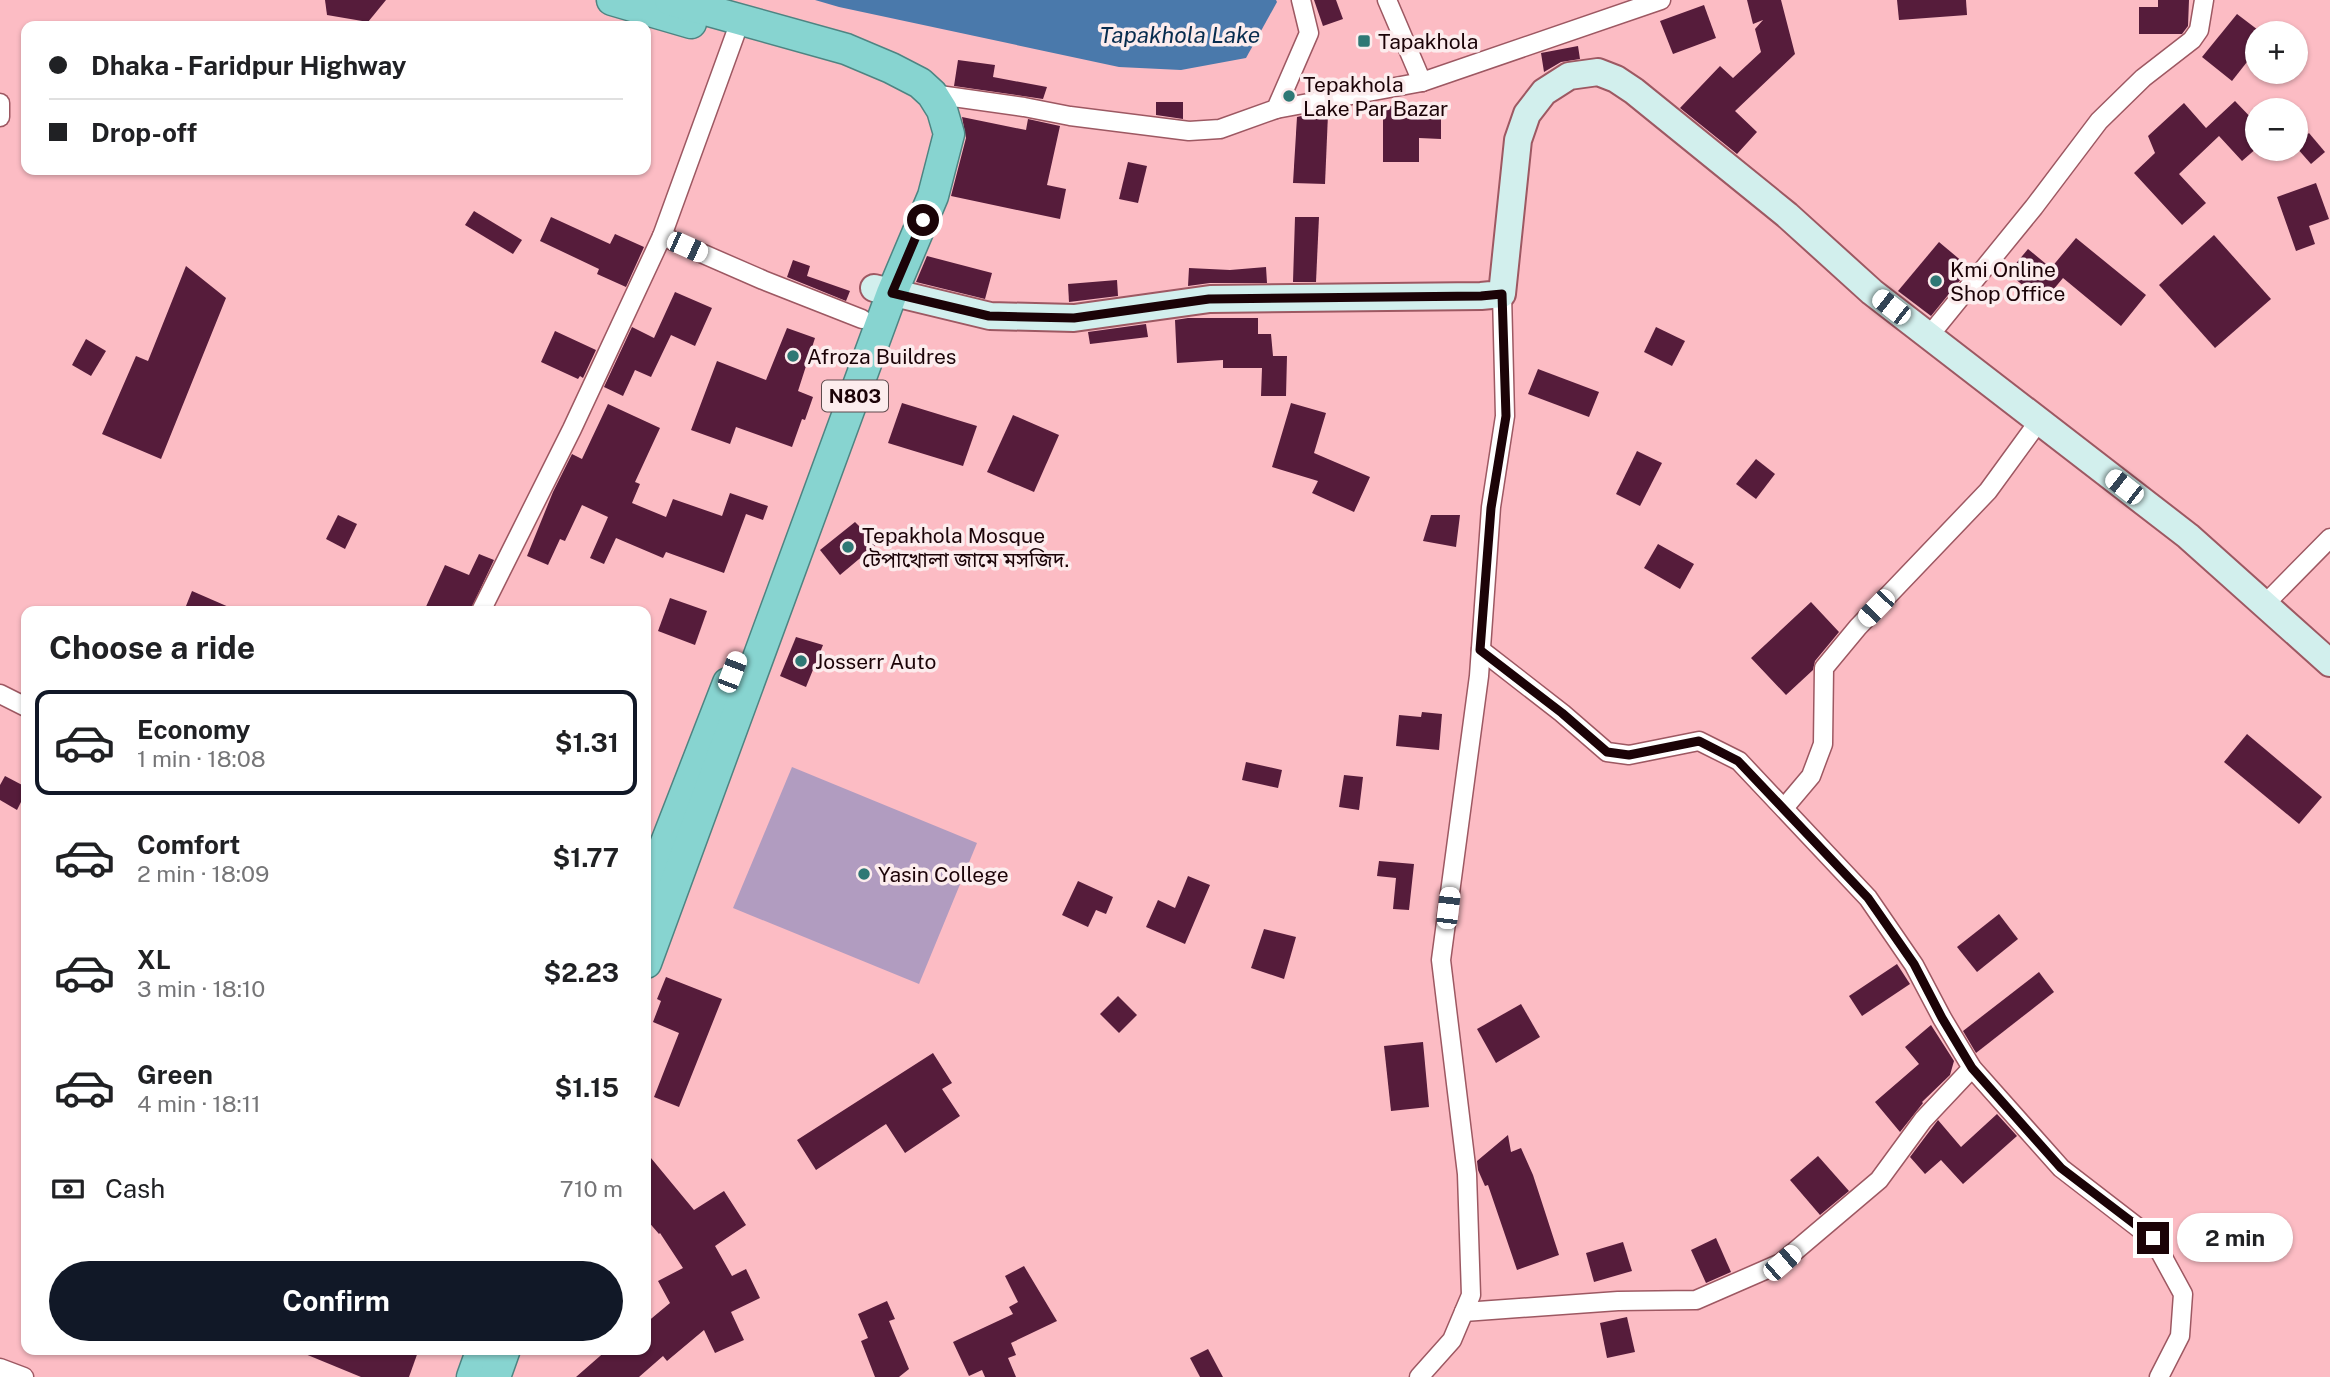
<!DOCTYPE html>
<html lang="en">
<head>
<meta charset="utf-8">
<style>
  :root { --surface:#fff; --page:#f6f6f6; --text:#202124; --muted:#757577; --line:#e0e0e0; --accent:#111827 }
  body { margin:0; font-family:"Public Sans","Noto Sans Bengali",sans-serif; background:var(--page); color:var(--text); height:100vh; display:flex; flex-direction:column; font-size:26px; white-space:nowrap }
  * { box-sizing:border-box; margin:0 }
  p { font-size:23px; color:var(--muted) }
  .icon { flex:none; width:38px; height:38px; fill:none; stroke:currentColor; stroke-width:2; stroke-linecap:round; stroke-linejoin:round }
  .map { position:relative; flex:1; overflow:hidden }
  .drawer { position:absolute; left:21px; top:606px; width:630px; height:749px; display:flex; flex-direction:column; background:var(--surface); border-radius:14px; box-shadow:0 2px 5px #0004 }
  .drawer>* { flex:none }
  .guide { position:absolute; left:21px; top:21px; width:630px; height:154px; border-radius:14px; box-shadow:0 2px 5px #0004; display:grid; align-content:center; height:154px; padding:0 28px; background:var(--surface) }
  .fabs { position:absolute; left:2245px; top:21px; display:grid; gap:14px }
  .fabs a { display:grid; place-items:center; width:63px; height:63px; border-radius:50%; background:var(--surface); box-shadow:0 2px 5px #0004; font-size:35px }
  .end { position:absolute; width:32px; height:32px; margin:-16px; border:9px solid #1b0307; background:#fff; box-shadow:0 0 0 4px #fff }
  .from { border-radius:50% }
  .bubble { position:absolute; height:49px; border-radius:24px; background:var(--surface); box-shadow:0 2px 5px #0004; font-size:23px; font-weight:700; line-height:49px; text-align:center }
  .car { position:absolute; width:21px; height:42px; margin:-21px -10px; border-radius:9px; box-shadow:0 0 5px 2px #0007; background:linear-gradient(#fff 24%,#345 0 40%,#fff 0 76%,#345 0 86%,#fff 0) }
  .guide b { display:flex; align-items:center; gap:24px; height:66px; font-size:26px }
  .guide b+b { border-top:2px solid var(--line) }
  .guide i { width:18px; height:18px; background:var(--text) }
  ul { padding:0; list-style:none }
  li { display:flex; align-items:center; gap:21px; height:105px; margin:0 14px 10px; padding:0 14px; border:4px solid transparent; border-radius:14px }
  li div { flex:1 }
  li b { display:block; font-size:26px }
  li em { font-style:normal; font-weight:700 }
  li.active { border-color:var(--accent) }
  li>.icon { width:63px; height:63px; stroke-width:1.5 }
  h2 { padding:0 28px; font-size:32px; line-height:84px }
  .pay { display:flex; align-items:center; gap:18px; height:77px; padding:0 28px; font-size:26px }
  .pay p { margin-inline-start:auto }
  .button { display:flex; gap:14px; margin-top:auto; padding:14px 28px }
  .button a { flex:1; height:80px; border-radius:42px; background:var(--accent); color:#fff; font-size:28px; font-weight:700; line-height:80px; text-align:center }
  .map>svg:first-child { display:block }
</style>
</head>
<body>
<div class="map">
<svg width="2330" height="1377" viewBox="0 0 2330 1377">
  <rect width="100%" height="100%" fill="#fcbcc4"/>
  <polygon fill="#b19cc0" points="792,767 977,843 919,984 733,908"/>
  <polygon fill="#4a79ab" points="815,0 1276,0 1277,2 1246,58 1181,70 1119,67 839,7"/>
  <g fill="#561c3b">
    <polygon points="325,0 386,0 368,22 327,15"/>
    <polygon points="1314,0 1336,0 1343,19 1323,26"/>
    <polygon points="1747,0 1781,0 1795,54 1735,111 1757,132 1737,154 1680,108 1720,66 1733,78 1761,52 1755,29 1763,20 1753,24"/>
    <polygon points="1897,0 1966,0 1967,15 1899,20"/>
    <polygon points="2158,0 2189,0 2188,26 2182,34 2139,34 2139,7 2158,7"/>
    <polygon points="1704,5 1716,38 1673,54 1660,21"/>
    <polygon points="2237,14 2258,30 2258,48 2232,81 2202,57"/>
    <polygon points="1578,46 1580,59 1561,62 1544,72 1541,53"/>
    <polygon points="958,60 995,65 993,77 1047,87 1043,99 954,86"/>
    <polygon points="2235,101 2258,125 2258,147 2242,161 2219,136 2179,174 2206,203 2182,225 2134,173 2155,153 2148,136 2184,103 2206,128"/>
    <polygon points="1156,102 1183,102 1183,119 1156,115"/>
    <polygon points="1383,106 1441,106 1441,139 1419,138 1419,162 1383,162"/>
    <polygon points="1315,113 1328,114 1325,184 1293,183 1297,117"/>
    <polygon points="962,117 1026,130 1028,119 1060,126 1047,185 1066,189 1060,219 951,196 966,138"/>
    <polygon points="2309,133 2325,152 2311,164 2296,147 2296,144"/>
    <polygon points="1128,162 1147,166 1138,203 1119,199"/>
    <polygon points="2316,183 2329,219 2309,226 2315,244 2296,251 2277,197"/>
    <polygon points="474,211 522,240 513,254 465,225"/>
    <polygon points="551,217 610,244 615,234 644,247 626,287 597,274 599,269 540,241"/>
    <polygon points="1295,217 1319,217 1316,282 1293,282"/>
    <polygon points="2214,235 2271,299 2215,348 2159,285"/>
    <polygon points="2076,238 2146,295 2121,326 2063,278 2043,302 2008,273 2028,249 2051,268"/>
    <polygon points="1939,242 1970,268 1931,316 1898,291"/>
    <polygon points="927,256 992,273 985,299 916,282"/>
    <polygon points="793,260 810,266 807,276 850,291 846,301 787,277"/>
    <polygon points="186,266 226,298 161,459 102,434 136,356 148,361"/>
    <polygon points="1266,267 1267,283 1210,283 1188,286 1189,268 1230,270"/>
    <polygon points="1117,280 1118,296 1069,302 1068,284"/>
    <polygon points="675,292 712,308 695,346 671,335 651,377 635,370 623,396 604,387 632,327 654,338"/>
    <polygon points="1188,318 1258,318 1258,334 1271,334 1273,356 1287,356 1286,396 1261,396 1262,368 1223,368 1223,360 1177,363 1175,320"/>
    <polygon points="1146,324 1148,337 1090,344 1088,332"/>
    <polygon points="1656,327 1685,341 1672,366 1644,352"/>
    <polygon points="787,328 815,338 798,391 813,397 805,420 802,419 792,447 736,427 730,444 691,430 717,361 766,380"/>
    <polygon points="555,331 596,350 583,378 580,376 578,379 541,362"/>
    <polygon points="86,339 106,351 91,376 72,365"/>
    <polygon points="1538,369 1599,392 1589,417 1528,394"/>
    <polygon points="902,403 977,426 963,466 888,443"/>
    <polygon points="1291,403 1326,413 1314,453 1370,477 1354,512 1312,493 1318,481 1272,467"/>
    <polygon points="608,404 660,428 635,482 640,484 632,503 666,517 673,499 722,516 730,493 768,506 763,520 746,514 724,573 666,552 663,558 616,538 604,564 590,558 608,517 582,505 565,541 560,539 548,565 527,556 553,492 572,454 582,459"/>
    <polygon points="1013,415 1059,435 1034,492 987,472"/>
    <polygon points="1637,451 1662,463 1640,506 1616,494"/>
    <polygon points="1756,459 1775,474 1756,499 1736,484"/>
    <polygon points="338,515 357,524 345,549 326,539"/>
    <polygon points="1431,515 1460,515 1456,547 1423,541"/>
    <polygon points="855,522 877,544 840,575 820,550"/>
    <polygon points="1658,544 1694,564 1680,589 1644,568"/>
    <polygon points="479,554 494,560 470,611 424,611 445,565 469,575"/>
    <polygon points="192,591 238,611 184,611"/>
    <polygon points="670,598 707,611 695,645 658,631"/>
    <polygon points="1811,602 1839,632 1815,661 1813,670 1786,695 1751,658"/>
    <polygon points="796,637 823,645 806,687 780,676"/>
    <polygon points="1422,712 1442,714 1439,750 1396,746 1399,715 1421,717"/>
    <polygon points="2247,734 2322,797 2299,824 2224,762"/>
    <polygon points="1246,762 1282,770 1278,788 1242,780"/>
    <polygon points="1344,775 1363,777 1359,810 1339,807"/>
    <polygon points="5,776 26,787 26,792 17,810 0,800 0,785"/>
    <polygon points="1379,861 1414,864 1409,910 1393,909 1396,878 1377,876"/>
    <polygon points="1188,876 1210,885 1185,944 1146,927 1158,900 1175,908"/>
    <polygon points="1078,881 1113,897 1106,914 1096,910 1088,927 1062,915"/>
    <polygon points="1999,914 2018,939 1977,972 1957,947"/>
    <polygon points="1264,929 1296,937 1284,979 1251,968"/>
    <polygon points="1897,964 1910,984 1862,1016 1849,996"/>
    <polygon points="2039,972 2054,992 1976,1053 1963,1031"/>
    <polygon points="666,977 722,999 679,1107 654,1097 679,1033 653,1022 661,1001 657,999"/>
    <polygon points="1118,996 1137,1015 1119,1033 1100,1014"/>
    <polygon points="1521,1004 1540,1037 1496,1063 1477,1029"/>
    <polygon points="1931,1025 1954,1061 1950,1075 1922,1102 1923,1103 1900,1132 1875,1102 1919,1064 1905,1047"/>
    <polygon points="1423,1042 1429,1107 1391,1111 1384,1046"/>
    <polygon points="933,1053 952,1083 942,1089 960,1116 905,1153 886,1124 816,1170 797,1140"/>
    <polygon points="1997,1114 2017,1136 1963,1184 1941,1160 1925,1174 1910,1157 1938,1120 1961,1147"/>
    <polygon points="1508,1135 1511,1152 1521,1148 1533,1175 1559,1255 1517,1270 1488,1185 1485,1186 1478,1170 1477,1161"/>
    <polygon points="646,1152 694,1210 724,1191 746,1225 715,1246 732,1276 746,1269 760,1298 731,1312 744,1340 715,1353 704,1330 667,1361 663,1356 639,1377 576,1377 608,1349 646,1349 646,1323 670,1303 658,1281 683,1268 660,1233 659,1234 646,1219"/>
    <polygon points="1818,1156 1849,1191 1820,1215 1790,1180"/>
    <polygon points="1716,1238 1731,1272 1706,1283 1691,1250"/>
    <polygon points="1623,1242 1632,1271 1594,1282 1586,1253"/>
    <polygon points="1024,1266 1057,1321 1011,1343 1016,1355 1008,1358 1016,1377 985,1377 982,1370 969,1376 953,1342 1013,1314 1009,1307 1018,1302 1005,1276"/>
    <polygon points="887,1301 895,1319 889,1321 909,1369 899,1377 875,1377 861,1341 868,1338 858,1314"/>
    <polygon points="1627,1317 1635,1352 1607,1358 1600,1323"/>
    <polygon points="293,1349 419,1349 409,1377 361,1377"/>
    <polygon points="1208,1349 1223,1377 1200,1377 1190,1358"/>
  </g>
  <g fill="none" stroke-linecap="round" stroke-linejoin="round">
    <g stroke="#9d5862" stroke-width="21">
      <g id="minor">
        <polyline points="1387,0 1422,82"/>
        <polyline points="932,94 1024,107 1070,116 1189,131 1220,129 1276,109 1309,33 1301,0"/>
        <polyline points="0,103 0,117"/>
        <polyline points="1276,109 1422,82 1661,0"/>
        <polyline points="662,236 763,280 862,319"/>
        <polyline points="1929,336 2034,207 2099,121 2143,78 2192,40 2199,30 2204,0"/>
        <polyline points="2264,605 2330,538"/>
        <polyline points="481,611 572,429 662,236 735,35"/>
        <polyline points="1481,650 1562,713 1607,752 1629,755 1699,741 1739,761 1868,898 1914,965 1942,1018 1972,1068 2061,1168 2153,1239 2183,1294 2180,1336 2159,1377"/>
        <polyline points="0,694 26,707"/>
        <polyline points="1784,808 1811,776 1823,744 1824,668 1858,627 1988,491 2039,421"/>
        <polyline points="1464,1312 1618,1301 1696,1300 1781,1263 1879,1180 1923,1120 1972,1068"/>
        <polyline points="0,1368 24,1377"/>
        <polyline points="1419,1377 1452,1340 1471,1295 1467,1174 1441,960 1479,676 1491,507 1505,416 1502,294"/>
      </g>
    </g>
    <g stroke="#9d5862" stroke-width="30">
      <polyline id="secondary" points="874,288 990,316 1074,318 1210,299 1481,296 1502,294 1518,140 1527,114 1544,92 1569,76 1598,72 1616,79 1634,91 1787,215 1872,292 2188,536 2330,663"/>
    </g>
    <g stroke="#4e8482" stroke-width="33">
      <g id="trunk">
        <polyline points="612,0 691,23"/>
        <polyline points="646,894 728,683"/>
        <polyline points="646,963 892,293 933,196 949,134 942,110 932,94 920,83 891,68 846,49 670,0"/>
        <polyline points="472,1377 482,1349"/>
        <polyline points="495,1377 505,1349"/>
      </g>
    </g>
    <use href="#minor" stroke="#fff" stroke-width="18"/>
    <use href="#secondary" stroke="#d2efed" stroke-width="26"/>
    <use href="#trunk" stroke="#87d4d0" stroke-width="30"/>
  </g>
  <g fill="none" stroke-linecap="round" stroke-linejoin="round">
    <polyline stroke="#1b0307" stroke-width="9" points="923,220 892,293 989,316 1074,318 1209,299 1481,296 1502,294 1506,416 1491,508 1480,650 1562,713 1607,752 1629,755 1699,741 1738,761 1868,898 1914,964 1942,1018 1972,1068 2061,1168 2153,1238"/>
  </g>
  <g fill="#2f7875" stroke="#fceced" stroke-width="2.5">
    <rect x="1357" y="34" width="14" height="14" rx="3.5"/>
    <circle cx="1289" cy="96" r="7"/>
    <circle cx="1936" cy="281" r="7"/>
    <circle cx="793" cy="356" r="7"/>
    <circle cx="848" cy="547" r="7"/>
    <circle cx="801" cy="661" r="7"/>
    <circle cx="864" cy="874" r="7"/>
  </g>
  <g text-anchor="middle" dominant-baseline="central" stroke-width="7" stroke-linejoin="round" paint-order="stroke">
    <rect fill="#fceced" stroke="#5e494c" stroke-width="2" x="822" y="380.5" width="66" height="31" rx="5"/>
    <g font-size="19" font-weight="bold" fill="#1b0307">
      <text x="855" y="396">N803</text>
    </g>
    <g font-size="21" fill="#1b0307" stroke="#fceced" text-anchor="start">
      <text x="1378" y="41">Tapakhola</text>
      <text x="1303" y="84">Tepakhola<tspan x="1303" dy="24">Lake Par Bazar</tspan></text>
      <text x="1950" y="269">Kmi Online<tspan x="1950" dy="24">Shop Office</tspan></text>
      <text x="807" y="356">Afroza Buildres</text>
      <text x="862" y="535">Tepakhola Mosque<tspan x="862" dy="24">টেপাখোলা জামে মসজিদ.</tspan></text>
      <text x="815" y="661">Josserr Auto</text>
      <text x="878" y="874">Yasin College</text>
    </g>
    <g font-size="23" font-style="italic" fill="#072c4e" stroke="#fceced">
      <text x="1180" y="34">Tapakhola Lake</text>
    </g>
  </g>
</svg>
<div class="fabs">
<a>+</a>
<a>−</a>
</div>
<i class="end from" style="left:923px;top:220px"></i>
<i class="end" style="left:2153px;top:1238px"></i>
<div class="bubble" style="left:2177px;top:1213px;width:116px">2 min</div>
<i class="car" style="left:687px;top:247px;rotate:114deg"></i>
<i class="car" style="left:1891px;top:307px;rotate:308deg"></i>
<i class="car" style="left:2124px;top:487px;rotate:308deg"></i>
<i class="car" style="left:1876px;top:608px;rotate:224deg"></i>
<i class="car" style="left:732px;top:672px;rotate:21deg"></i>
<i class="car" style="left:1448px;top:908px;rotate:7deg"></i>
<i class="car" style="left:1782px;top:1263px;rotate:49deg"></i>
<div class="guide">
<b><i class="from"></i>Dhaka - Faridpur Highway</b>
<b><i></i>Drop-off</b>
</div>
<section class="drawer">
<h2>Choose a ride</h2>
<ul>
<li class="active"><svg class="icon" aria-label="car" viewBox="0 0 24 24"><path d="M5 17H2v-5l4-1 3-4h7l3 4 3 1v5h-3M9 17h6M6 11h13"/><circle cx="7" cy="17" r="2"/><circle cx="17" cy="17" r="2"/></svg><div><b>Economy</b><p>1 min · 18:08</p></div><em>$1.31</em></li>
<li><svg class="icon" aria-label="car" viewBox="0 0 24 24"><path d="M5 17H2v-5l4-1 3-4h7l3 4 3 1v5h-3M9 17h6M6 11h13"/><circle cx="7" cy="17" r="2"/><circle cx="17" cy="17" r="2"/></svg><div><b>Comfort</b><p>2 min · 18:09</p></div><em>$1.77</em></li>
<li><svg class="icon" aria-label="car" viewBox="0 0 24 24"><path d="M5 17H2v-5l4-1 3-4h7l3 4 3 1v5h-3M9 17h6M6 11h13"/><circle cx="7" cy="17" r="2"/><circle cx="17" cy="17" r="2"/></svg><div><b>XL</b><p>3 min · 18:10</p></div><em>$2.23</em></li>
<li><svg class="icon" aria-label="car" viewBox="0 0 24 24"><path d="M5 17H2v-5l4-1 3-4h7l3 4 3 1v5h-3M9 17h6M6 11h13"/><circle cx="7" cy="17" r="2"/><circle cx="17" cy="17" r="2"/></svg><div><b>Green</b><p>4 min · 18:11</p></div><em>$1.15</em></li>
</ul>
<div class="pay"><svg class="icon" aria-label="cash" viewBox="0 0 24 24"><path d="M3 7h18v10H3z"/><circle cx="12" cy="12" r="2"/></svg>Cash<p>710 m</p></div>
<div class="button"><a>Confirm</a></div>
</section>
</div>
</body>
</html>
